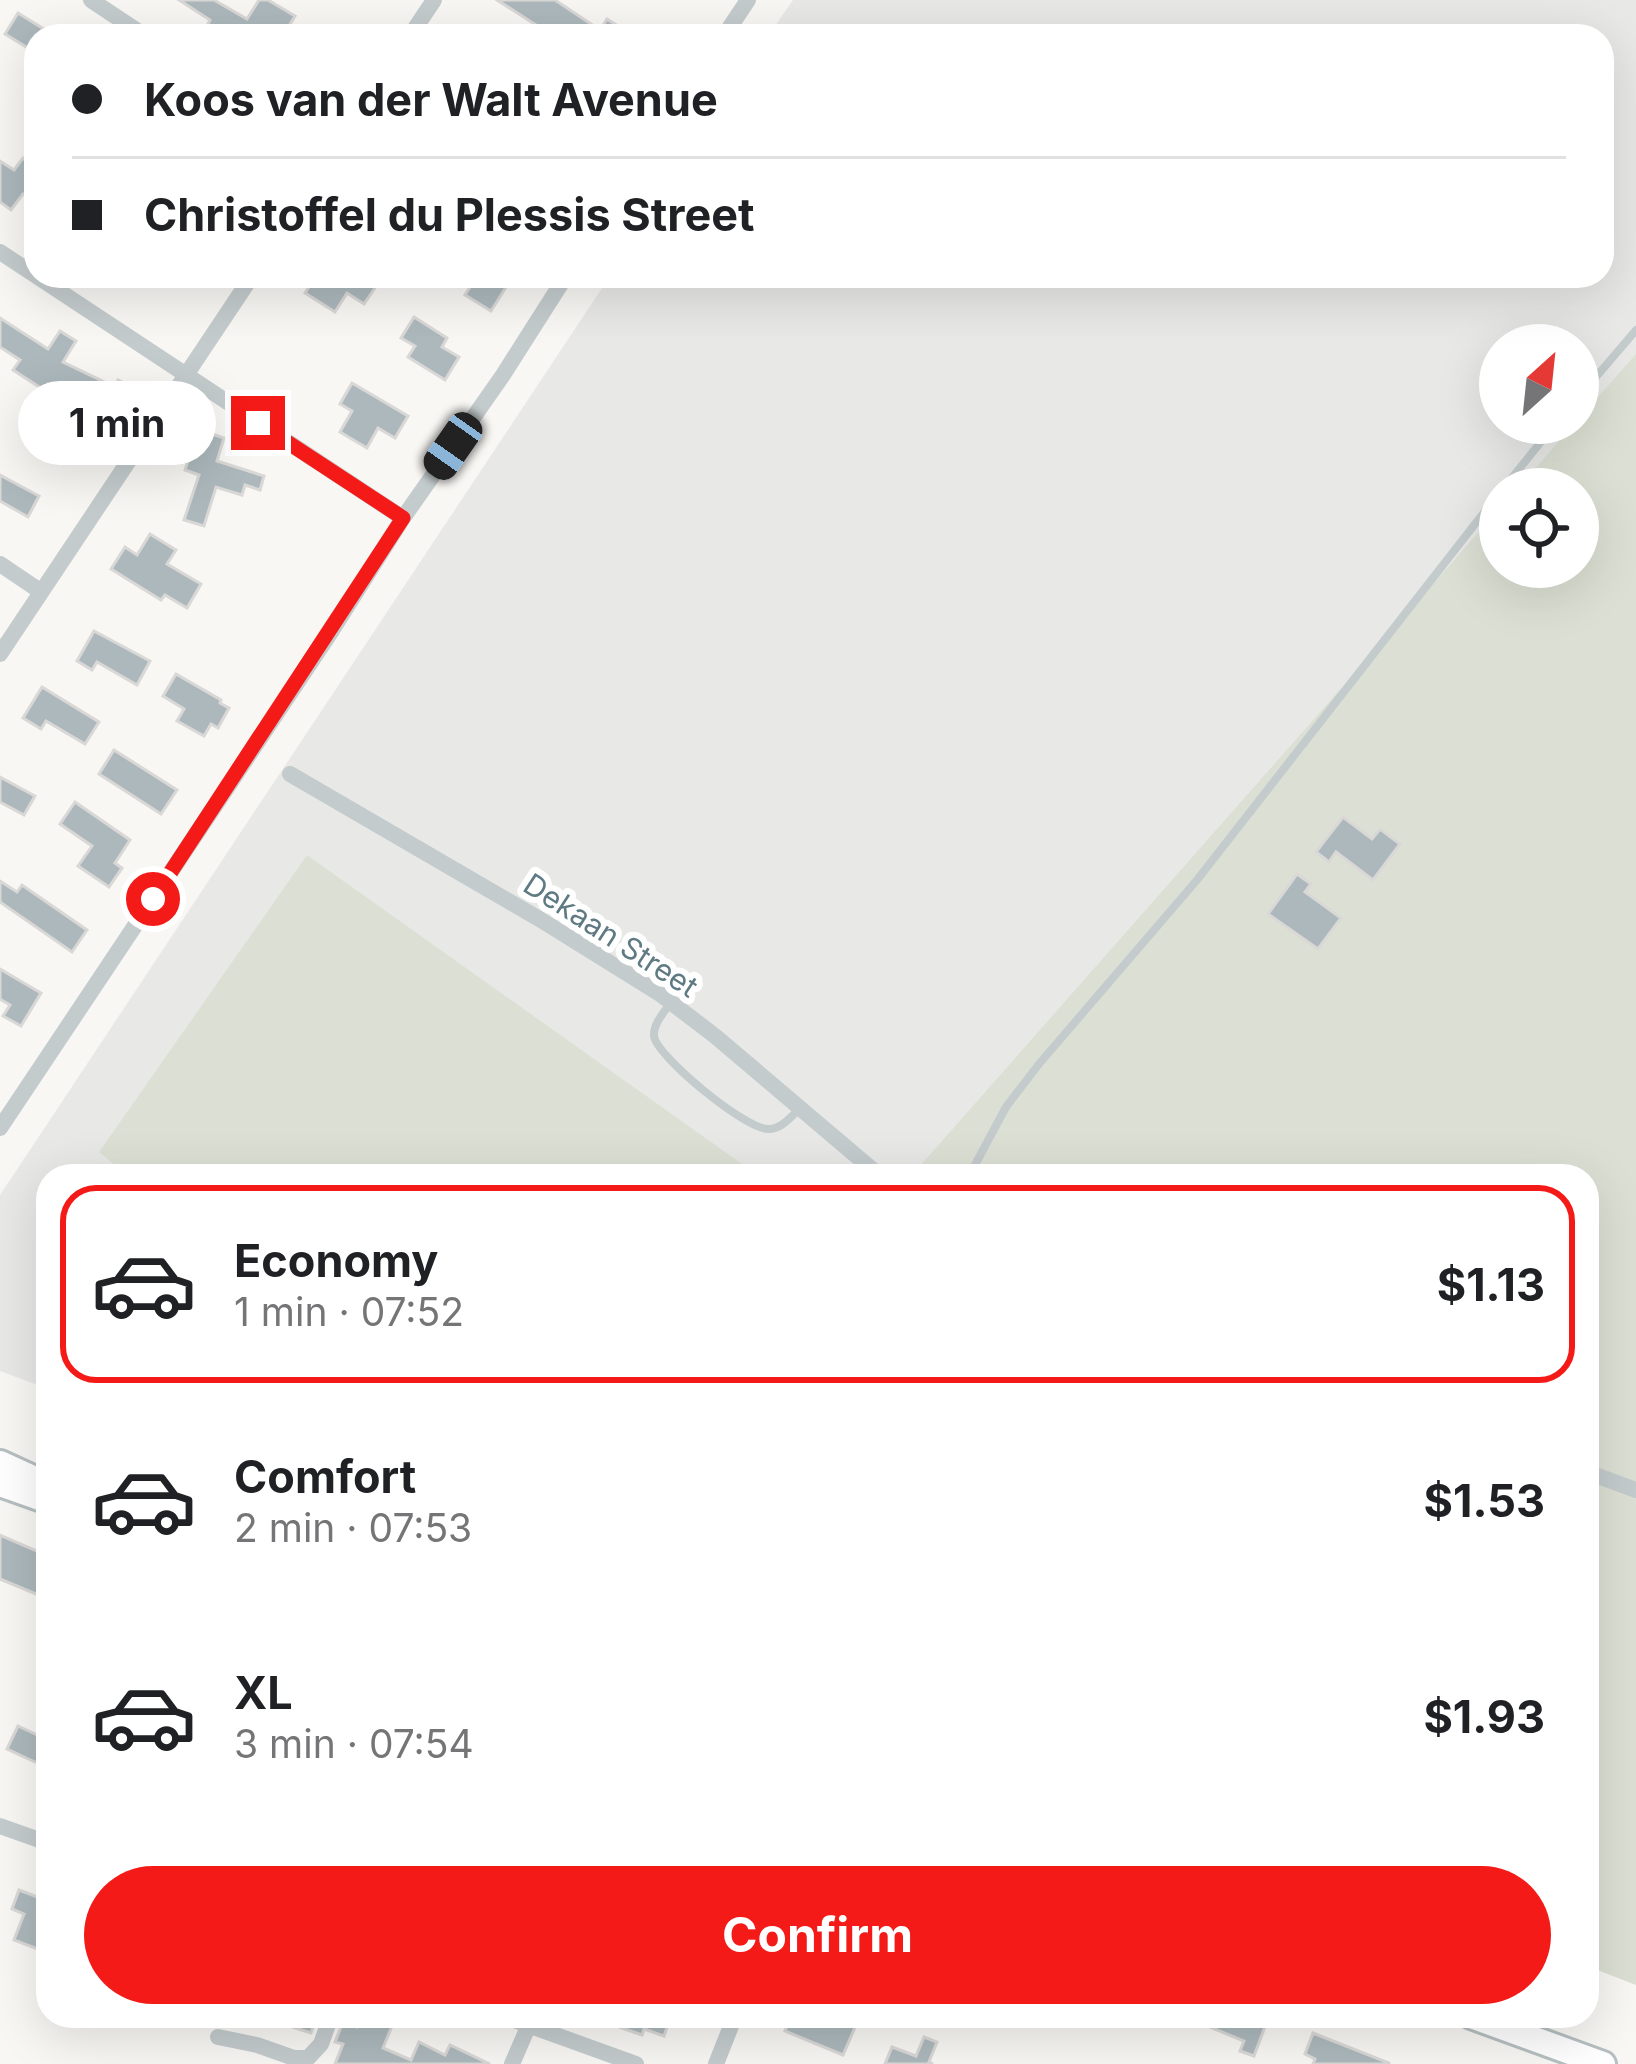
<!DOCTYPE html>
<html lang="en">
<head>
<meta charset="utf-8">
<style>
  :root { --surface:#fff; --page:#f6f6f6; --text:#202124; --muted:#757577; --line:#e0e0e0; --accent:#f41a17 }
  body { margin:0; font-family:Inter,sans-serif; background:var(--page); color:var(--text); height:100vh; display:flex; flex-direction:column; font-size:45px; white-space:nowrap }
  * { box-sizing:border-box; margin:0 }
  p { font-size:39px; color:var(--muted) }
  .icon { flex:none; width:66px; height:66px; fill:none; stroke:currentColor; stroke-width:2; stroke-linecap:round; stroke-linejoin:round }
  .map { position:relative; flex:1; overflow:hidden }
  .details { position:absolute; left:36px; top:1164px; width:1563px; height:864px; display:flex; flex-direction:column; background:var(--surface); border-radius:36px; box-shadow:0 12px 48px #0002 }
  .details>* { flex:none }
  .top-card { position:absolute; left:24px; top:24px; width:1590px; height:264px; border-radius:36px; box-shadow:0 12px 48px #0002; display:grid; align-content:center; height:264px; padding:0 48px; background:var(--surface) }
  .needle { width:78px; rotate:27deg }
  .controls { position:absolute; left:1479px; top:324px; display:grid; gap:24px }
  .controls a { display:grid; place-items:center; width:120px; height:120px; border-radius:50%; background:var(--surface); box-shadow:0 12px 48px #0002; font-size:60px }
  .end { position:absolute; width:54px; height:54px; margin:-27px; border:15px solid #f41a17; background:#fff; box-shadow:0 0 0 6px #fff }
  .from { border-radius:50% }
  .bubble { position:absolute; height:84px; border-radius:42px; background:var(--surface); box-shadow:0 12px 48px #0002; font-size:39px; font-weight:700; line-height:84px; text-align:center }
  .car { position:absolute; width:36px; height:72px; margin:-36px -18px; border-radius:15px; box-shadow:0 0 9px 3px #0007; background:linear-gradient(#222 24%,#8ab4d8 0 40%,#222 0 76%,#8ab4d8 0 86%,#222 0) }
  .top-card b { display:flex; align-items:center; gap:42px; height:114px; font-size:45px }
  .top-card b+b { border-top:3px solid var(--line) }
  .top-card i { width:30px; height:30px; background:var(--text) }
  ul { padding:21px 0 0; list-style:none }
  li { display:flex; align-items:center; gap:36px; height:198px; margin:0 24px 18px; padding:0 24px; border:6px solid transparent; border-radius:36px }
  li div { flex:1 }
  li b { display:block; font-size:45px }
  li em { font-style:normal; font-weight:700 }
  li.on { border-color:var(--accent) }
  li>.icon { width:108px; height:108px; stroke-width:1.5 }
  .cta { display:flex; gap:24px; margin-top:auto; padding:24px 48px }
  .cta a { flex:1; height:138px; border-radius:72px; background:var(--accent); color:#fff; font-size:48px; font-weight:700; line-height:138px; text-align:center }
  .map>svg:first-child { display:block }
</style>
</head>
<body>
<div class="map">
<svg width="1636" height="2064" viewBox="0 0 1636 2064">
  <rect width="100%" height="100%" fill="#f8f7f4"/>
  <path fill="#e8e9e7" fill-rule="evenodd" d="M793,0H1636V1976L1587,1176H48V1389L0,1371V1195L610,276H1602V36H768ZM1500,345H1578V423H1500ZM1500,489H1578V567H1500Z"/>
  <g fill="#dce0d4">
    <polygon points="1636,354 1636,1985 1587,1966 1587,1176 911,1176 1500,508 1500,567 1578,567 1578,489 1517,489"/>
    <polygon points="307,855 759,1176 128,1176 99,1152"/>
  </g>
  <g fill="#acb8bc" stroke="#d9d8d6" stroke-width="3">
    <polygon points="179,0 214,0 247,19 259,0 268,0 295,16 283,36 229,36 208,24 210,20"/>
    <polygon points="497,0 555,0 600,30 607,19 634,36 553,36"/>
    <polygon points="18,13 55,36 36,36 36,53 5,34"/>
    <polygon points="23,158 36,168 36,203 23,194 11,210 0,202 0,161 14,170"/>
    <polygon points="316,276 369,276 379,282 364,304 347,293 335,312 305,293"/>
    <polygon points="477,276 513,276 491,311 465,295"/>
    <polygon points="414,317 447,338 442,347 459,357 445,380 408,357 415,346 401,338"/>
    <polygon points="0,318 48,349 60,331 76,341 63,362 115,387 118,380 130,386 116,417 48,384 44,390 13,370 20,360 0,347"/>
    <polygon points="352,383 408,416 395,438 378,428 367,448 340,432 352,411 340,404"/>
    <polygon points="209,433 224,438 217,461 264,476 260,490 245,485 242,495 216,487 204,526 184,520 199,475 185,470 194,442 206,445"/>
    <polygon points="0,475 39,496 28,517 0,501"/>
    <polygon points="150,534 176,550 167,564 201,584 187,608 165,595 161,600 111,569 125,547 137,555"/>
    <polygon points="94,631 150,661 137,685 97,662 92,670 77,661"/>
    <polygon points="176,674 221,700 220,703 229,708 218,728 211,724 204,736 177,721 184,709 163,696"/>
    <polygon points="42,687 99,722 85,744 46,721 41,729 23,718"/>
    <polygon points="114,750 177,790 161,814 99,774"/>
    <polygon points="0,777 35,796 24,815 0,802"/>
    <polygon points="75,802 130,840 115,863 122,868 109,887 78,866 92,846 60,824"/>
    <polygon points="1343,817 1372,839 1380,829 1400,844 1373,880 1336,852 1329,862 1316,852"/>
    <polygon points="1297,874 1311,884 1305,892 1341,918 1318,949 1268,914"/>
    <polygon points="0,881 17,892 22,885 87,930 72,952 0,902"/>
    <polygon points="0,969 41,993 21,1026 3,1016 10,1005 0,999"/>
    <polygon points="0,1535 48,1556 48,1599 0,1579"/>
    <polygon points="18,1726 48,1740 48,1768 7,1749"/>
    <polygon points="19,1890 48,1901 48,1953 14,1940 24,1914 12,1909"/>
    <polygon points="267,2016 317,2016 311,2033 267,2019"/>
    <polygon points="362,2016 392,2026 383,2048 411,2060 419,2042 445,2055 450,2045 490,2064 335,2064 343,2044 335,2042 343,2022 357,2027"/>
    <polygon points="614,2016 671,2016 664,2036 644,2029 642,2035 619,2027 621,2021"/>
    <polygon points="791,2016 860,2016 843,2055 785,2031"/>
    <polygon points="1183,2016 1269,2016 1254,2056 1240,2051 1244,2041"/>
    <polygon points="1313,2033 1389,2063 1389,2064 1313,2064 1315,2059 1305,2054"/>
    <polygon points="924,2037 937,2042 929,2062 933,2064 885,2064 892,2047 916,2056"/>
  </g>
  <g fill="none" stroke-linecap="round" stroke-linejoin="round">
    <g stroke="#b6bfc1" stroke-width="30">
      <g id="secondary">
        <polyline points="0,1463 48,1485"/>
        <polyline points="0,1484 48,1501"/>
        <polyline points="1471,2016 1603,2064"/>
      </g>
    </g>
    <g stroke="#c4cbcd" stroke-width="8">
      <polyline points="1578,398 1636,330"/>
      <polyline points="1503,489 1556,423"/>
      <path d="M671,1002C665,1011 653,1024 654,1036C656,1056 747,1131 769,1129C782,1129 791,1116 800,1109"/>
      <polyline points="969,1176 1006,1107 1039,1064 1197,880 1500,492"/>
    </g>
    <g stroke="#c4cbcd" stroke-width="16">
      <polyline points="91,0 145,36"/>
      <polyline points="410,36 434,0"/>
      <polyline points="724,36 748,0"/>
      <polyline points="0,252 403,518"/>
      <polyline points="0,564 40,591"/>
      <polyline points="0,654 252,276"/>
      <polyline points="290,774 541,920 660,994 715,1036 880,1176"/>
      <polyline points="0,1128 331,632 403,518 503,375 566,276"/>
      <polyline points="1587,1472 1636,1490"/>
      <polyline points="0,1826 48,1843"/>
      <polyline points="503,2016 636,2064"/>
      <polyline points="218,2037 257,2045 294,2058 308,2058 321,2044 331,2016"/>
      <polyline points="512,2064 528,2027"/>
      <polyline points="716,2064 735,2016"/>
    </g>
    <use href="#secondary" stroke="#fff" stroke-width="24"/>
  </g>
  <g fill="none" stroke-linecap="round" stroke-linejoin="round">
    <polyline stroke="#f41a17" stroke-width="15" points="153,899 403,518 258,423"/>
  </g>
  <g text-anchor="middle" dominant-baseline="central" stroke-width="12" stroke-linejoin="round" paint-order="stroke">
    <g font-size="30" fill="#5f7a82" stroke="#fff">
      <text transform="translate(611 935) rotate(33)">Dekaan Street</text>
    </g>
  </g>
</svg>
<div class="controls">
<a><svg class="needle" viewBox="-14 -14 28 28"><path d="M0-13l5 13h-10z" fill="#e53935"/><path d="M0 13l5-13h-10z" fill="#757577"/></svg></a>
<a><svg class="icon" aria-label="locate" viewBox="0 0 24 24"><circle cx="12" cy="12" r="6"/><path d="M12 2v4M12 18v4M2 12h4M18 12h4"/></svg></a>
</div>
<i class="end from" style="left:153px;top:899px"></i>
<i class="end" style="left:258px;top:423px"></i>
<div class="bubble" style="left:18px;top:381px;width:198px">1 min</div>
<i class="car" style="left:453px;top:446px;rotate:215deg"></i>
<div class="top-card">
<b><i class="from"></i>Koos van der Walt Avenue</b>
<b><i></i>Christoffel du Plessis Street</b>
</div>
<section class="details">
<ul>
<li class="on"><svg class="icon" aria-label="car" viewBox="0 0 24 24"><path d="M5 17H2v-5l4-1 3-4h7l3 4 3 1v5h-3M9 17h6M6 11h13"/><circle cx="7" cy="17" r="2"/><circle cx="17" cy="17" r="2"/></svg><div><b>Economy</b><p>1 min · 07:52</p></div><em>$1.13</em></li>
<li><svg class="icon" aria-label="car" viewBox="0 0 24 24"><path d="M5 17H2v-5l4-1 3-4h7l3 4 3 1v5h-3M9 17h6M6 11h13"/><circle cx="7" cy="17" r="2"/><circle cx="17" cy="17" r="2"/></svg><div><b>Comfort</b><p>2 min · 07:53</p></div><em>$1.53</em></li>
<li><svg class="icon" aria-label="car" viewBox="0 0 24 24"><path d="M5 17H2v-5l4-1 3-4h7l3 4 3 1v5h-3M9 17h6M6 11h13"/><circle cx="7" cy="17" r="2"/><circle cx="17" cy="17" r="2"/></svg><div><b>XL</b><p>3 min · 07:54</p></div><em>$1.93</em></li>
</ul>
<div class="cta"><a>Confirm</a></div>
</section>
</div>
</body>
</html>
